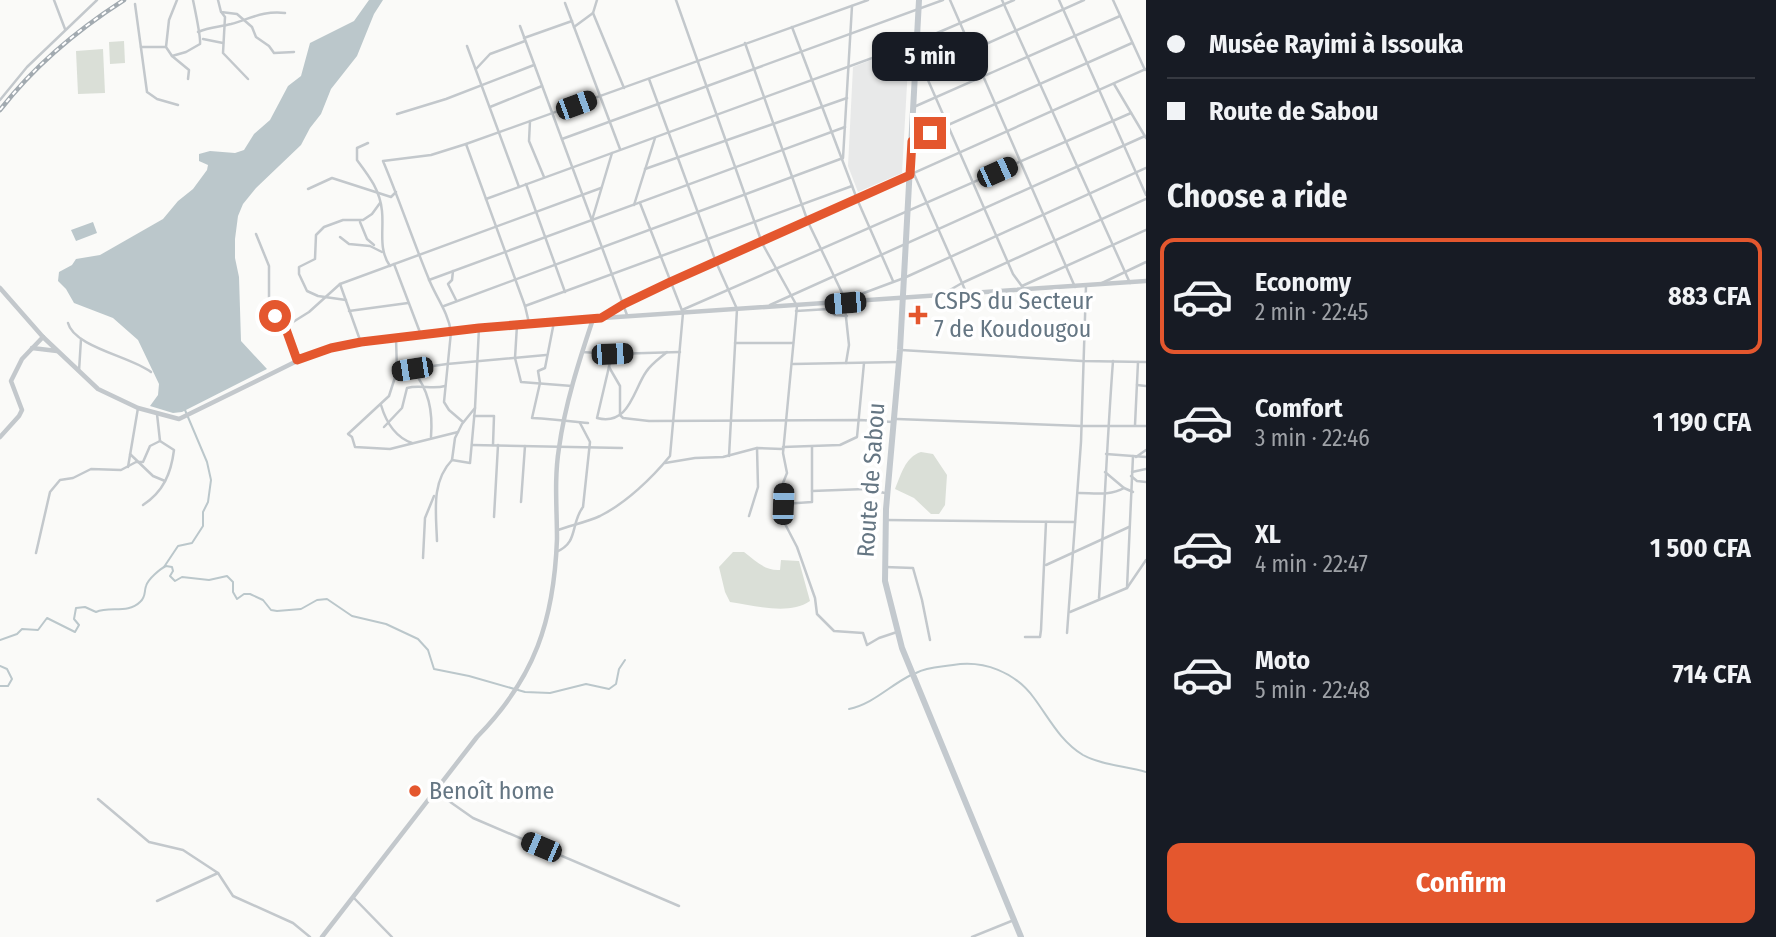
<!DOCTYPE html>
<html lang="en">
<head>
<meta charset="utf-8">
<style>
  :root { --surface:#171b24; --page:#242831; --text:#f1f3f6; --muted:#9ea1a6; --line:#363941; --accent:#e4572e }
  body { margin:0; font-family:"Fira Sans Condensed",sans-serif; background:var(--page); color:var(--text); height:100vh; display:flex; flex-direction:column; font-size:26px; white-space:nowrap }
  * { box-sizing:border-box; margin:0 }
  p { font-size:23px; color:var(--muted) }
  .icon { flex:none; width:38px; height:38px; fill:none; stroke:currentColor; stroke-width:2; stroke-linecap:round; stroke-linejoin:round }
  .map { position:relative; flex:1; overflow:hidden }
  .drawer { display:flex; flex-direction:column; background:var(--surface); width:630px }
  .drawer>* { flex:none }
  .banner { display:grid; align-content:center; height:154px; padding:0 21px; background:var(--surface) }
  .end { position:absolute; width:32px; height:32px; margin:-16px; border:9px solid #e4572e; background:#fff; box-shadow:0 0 0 4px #fff }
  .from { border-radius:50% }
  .bubble { position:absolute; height:49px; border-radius:14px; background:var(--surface); box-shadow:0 2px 5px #0004; font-size:23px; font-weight:700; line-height:49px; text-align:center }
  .car { position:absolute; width:21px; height:42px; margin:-21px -10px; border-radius:9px; box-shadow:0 0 5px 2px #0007; background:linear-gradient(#222 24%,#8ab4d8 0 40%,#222 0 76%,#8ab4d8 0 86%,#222 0) }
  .banner b { display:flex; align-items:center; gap:24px; height:66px; font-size:26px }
  .banner b+b { border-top:2px solid var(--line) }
  .banner i { width:18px; height:18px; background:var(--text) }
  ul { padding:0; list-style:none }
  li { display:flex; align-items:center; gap:21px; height:116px; margin:0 14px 10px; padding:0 7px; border:4px solid transparent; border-radius:14px }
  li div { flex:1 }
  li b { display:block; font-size:26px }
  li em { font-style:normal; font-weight:700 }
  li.selected { border-color:var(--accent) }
  li>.icon { width:63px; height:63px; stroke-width:1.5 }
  h2 { padding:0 21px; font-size:32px; line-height:84px }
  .cta { display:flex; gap:14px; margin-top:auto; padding:14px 21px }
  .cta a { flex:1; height:80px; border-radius:14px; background:var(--accent); color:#fff; font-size:28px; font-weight:700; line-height:80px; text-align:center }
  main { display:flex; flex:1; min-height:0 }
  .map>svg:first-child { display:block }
</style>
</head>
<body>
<main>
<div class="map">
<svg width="1146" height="937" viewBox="0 0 1146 937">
  <rect width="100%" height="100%" fill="#fafaf8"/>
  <polygon fill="#e8e9e9" points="909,49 902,173 858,192 848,166 853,67 881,56"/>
  <g fill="#dadfd7">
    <polygon points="124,41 125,63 110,64 109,42"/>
    <polygon points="103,49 105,93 78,94 76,51"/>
    <path d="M921,452L933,454L947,475L945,505L939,514H931L914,498L895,489C901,475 905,457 921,452Z"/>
    <path d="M733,552H744C756,561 765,571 780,570L781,560L799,561L810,601C788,616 754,605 730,602L725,592L719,567Z"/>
  </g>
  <g fill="#bbc7cb">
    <polygon points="369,0 383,0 374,14 357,56 331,89 321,114 310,128 301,145 256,188 243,204 238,216 235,239 235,258 239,277 241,341 267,369 182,412 173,413 150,406 158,395 159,384 138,340 113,318 74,303 66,289 58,281 59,272 72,265 76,259 100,255 163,219 178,201 193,189 207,170 208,165 199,161 199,154 210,151 235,153 244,150 254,134 270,120 288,86 301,76 310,43 354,21"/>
    <polygon points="93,222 97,233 76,241 71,230"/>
  </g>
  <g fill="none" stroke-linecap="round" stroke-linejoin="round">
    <g stroke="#bbc7cb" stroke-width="2">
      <polyline points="164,567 178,546 192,543 203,526 203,512 208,502 211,480 207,462 185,410"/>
      <path d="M0,640L17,634L22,629L38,630L47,618L75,632L79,625L74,619L76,608L85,607L96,612C110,606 128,614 140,602C146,597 144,592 146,586C148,579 160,569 166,566L172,567L173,571L170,576L175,581L182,577L209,580L227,576L233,582V592L237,599L244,594H250L263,600L271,610L277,611L301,609L317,600L327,599L352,616L386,624L418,639L428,650L434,669L469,676L525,692L550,693L586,684L609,689L616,684L619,669L625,660"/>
      <polyline points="0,666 7,669 12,679 8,686 0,686"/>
      <path d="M916,673C927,667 941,667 953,665C984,660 1015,672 1034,698C1049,718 1060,741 1083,755C1101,765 1126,766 1146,772"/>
      <path d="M849,709C873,704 889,686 911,675"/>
    </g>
    <g stroke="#c3c8cc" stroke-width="2.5">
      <polyline points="54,0 65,29"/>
      <polyline points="177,0 169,20 166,47 172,56 189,70 188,79"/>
      <polyline points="218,0 221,12 237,14 252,27 256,37 269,46 274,53 294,52"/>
      <polyline points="676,0 762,243 797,306 783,453 787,473 783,483 783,520 797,547 815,598 817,614 834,631 863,633 867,645 879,638 897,632"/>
      <polyline points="950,0 1075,287"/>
      <polyline points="1002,0 1130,283"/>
      <polyline points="1059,0 1146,195"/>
      <polyline points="1113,0 1145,70"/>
      <polyline points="565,3 620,149"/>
      <polyline points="135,4 147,92 157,99 178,105"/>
      <polyline points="222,13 225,17 223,53 248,79"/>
      <polyline points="593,13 624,88"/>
      <polyline points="520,26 627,315"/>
      <polyline points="574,27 593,13 597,0"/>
      <polyline points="792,27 857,199 893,281"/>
      <path d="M198,32C209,27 219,27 231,24C249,19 265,10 285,13"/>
      <polyline points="524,38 572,21"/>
      <polyline points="203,39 223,43"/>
      <polyline points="745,43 808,222 845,299"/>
      <polyline points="467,46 519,187"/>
      <polyline points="141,47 165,47"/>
      <path d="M172,56L186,52L200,44C201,37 195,10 193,0"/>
      <polyline points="476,69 490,54 525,41"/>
      <polyline points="924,71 1013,274 1024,289"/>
      <polyline points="915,76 1084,0"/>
      <polyline points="649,79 716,262 737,309 729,456"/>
      <polyline points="1114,84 1146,138"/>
      <polyline points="0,100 27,67 97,0"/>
      <polyline points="916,106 1120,16"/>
      <polyline points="490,107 542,86"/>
      <polyline points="397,114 446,99 534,65"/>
      <polyline points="530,121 529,141 544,177"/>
      <polyline points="562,139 943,0"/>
      <polyline points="912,141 1132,43"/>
      <path d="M368,143L357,148V160C369,176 380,190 382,211C384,230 378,249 390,266"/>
      <polyline points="466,144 525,306 529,323"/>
      <polyline points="645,169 847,98"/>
      <polyline points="914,174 966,292"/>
      <polyline points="526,184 565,292"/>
      <polyline points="308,189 332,178 391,197 396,192"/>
      <polyline points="486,199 916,42 1014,0"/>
      <polyline points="634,205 655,138"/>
      <polyline points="592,220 612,153"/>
      <polyline points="360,222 367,239 374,245"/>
      <polyline points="256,234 269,266 269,305 275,316 282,318 285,327"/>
      <polyline points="340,237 349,244 370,246 382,252"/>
      <polyline points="394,264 421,335"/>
      <polyline points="453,271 452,280 448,284 456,300"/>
      <polyline points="429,280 845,127"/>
      <polyline points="1102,283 1146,262"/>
      <polyline points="340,284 360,340"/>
      <polyline points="1022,286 1146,230"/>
      <polyline points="943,294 962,283 1146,199"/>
      <polyline points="346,300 318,296 307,291 299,274 299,267 315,259 316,235 324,227 343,220 363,220 372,214 380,203"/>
      <polyline points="845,300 904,278 1146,168"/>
      <polyline points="770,305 1145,136"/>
      <polyline points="444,306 843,158 852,6"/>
      <polyline points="525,306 852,186"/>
      <polyline points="828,309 835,315 847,316"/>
      <polyline points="682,310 1131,113"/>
      <polyline points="349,311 408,303"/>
      <polyline points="796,311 845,308 849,345 846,363"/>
      <polyline points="605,316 624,304 670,282 1146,69"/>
      <path d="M554,322L545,368L538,371L540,383L532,418C552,419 569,421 588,423"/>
      <path d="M68,323C74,347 132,357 151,372"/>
      <polyline points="517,325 515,358 521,382 572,386"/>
      <polyline points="396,338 397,371 389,396 348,434 352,437 355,447 390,449 458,432"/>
      <polyline points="735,343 793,343"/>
      <polyline points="901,350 1082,361 1146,362"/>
      <polyline points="582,352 612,354 680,352"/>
      <path d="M612,354L597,418C629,426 633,391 646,372C651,364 660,358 667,352"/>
      <polyline points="297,361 285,327 309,312 340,284 601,188"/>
      <polyline points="793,364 898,362"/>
      <polyline points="609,367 620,386 620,415 623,418 649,421 860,420 893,422"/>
      <path d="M412,369C429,390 433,411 431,437"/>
      <polyline points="79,371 81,339"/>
      <polyline points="397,371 447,364 546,355"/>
      <polyline points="1137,385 1146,386"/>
      <path d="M381,405C386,422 395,437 412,443"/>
      <polyline points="474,416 494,416 493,445"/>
      <polyline points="897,419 1081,426 1146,426"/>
      <path d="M463,422L449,410L444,402L451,332C448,311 435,296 428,277C412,238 399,199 383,161L431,155L466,144L868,0"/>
      <polyline points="1135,425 1138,362"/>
      <path d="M384,427L402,408L407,388C420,384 432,390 445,386"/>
      <polyline points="472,445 622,448"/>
      <polyline points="783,447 840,445 857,437 864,363"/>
      <polyline points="130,454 153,476 165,481"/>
      <polyline points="1106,454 1146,457"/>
      <polyline points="1136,457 1146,450"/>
      <polyline points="452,460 455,438 462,424 475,408 479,328"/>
      <polyline points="665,463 695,458 723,457 757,448 782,449"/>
      <polyline points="128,467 138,408"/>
      <polyline points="1105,472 1124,488"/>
      <polyline points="1132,472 1146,469"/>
      <polyline points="1131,476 1137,481 1146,482"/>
      <polyline points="812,491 865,489 885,493"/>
      <path d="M1079,493C1094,493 1110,496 1124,488L1133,492"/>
      <polyline points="521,502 525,446"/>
      <polyline points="783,504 812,502 812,447"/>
      <path d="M143,505C163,492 171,474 174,450L160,441L157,414"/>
      <polyline points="749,516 758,487 757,448"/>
      <polyline points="494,517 498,445"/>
      <polyline points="886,520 1075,522"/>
      <path d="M558,530C572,525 587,522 600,516C626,503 652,478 670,456L683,313L640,203"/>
      <path d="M437,541C436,512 431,482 452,460L470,463L475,408"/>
      <path d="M556,552C579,543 570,524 583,507L590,442L580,423"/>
      <polyline points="36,553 50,492 60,480 73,478 91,469 121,470 136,462 143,462 150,446 160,441"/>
      <polyline points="423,558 425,518 434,496"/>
      <polyline points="1046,565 1129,527"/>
      <polyline points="885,567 913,568 922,600 930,640"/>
      <polyline points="1127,588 1133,456"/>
      <path d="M1099,598C1104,519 1107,440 1113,361"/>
      <polyline points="1070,612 1127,588 1146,560"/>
      <polyline points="1067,633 1081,442 1086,286"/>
      <polyline points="1025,637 1040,637 1041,630 1046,522"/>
      <polyline points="436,792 473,818 679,906"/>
      <polyline points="98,799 149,842 183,850 218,873 157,901"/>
      <polyline points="218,873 233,896 293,923 310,937"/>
      <polyline points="353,897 392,937"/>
      <polyline points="972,937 1014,920"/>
    </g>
    <g stroke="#c3c8cc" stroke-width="4.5">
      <polyline points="0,288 43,337 98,389 138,408 179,419 297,361 331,348 361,342 529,323 1146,281"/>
      <polyline points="32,348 57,351"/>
      <polyline points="0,437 19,416 22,410 11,381 22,359 43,337"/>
      <path d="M322,937L477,737C535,678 554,620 557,539C557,509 554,479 559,448C565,404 579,361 593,319"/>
    </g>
    <polyline stroke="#c3c9ce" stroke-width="6" points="919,0 900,350 886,509 885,581 902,648 1021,937"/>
    <g stroke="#a2aab0" stroke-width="4.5">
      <path id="rail" d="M0,110C35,65 77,30 124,0"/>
    </g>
    <use href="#rail" stroke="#fff" stroke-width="2" stroke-dasharray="5" stroke-linecap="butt"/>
  </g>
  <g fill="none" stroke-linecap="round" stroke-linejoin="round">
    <polyline stroke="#e4572e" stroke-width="9" points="275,316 282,318 297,360 331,348 361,342 479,328 601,318 624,304 670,282 910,175 912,141 930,133"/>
  </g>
  <g fill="#e4572e" stroke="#fff" stroke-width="2.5">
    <path d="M914.5 304.5h7v7h7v7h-7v7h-7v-7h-7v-7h7z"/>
    <circle cx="415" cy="791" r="7"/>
  </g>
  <g text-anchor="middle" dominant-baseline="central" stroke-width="7" stroke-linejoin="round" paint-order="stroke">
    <g font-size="24" fill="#657683" stroke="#fff" text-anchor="start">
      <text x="934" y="301">CSPS du Secteur<tspan x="934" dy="28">7 de Koudougou</tspan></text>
      <text x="429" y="791">Benoît home</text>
    </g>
    <g font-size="24" fill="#657683" stroke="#fff">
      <text transform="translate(871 480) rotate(-86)">Route de Sabou</text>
    </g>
  </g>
</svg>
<i class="end from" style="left:275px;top:316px"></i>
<i class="end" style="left:930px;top:133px"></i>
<div class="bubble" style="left:872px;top:32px;width:116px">5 min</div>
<i class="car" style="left:576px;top:105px;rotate:70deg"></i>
<i class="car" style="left:997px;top:172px;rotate:66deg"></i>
<i class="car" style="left:845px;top:303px;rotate:265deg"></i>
<i class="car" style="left:612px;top:354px;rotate:88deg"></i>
<i class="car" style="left:412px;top:369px;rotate:261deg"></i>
<i class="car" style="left:783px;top:504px;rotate:2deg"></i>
<i class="car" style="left:541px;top:847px;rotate:293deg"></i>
</div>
<section class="drawer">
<div class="banner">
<b><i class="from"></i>Musée Rayimi à Issouka</b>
<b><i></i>Route de Sabou</b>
</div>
<h2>Choose a ride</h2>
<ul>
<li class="selected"><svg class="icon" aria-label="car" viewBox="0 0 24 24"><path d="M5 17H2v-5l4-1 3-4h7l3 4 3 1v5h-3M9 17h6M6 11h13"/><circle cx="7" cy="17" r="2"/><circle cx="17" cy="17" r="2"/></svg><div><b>Economy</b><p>2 min · 22:45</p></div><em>883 CFA</em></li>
<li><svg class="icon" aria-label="car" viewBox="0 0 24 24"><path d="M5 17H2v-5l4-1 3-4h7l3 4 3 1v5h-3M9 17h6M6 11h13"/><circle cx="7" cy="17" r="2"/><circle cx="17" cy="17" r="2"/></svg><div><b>Comfort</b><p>3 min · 22:46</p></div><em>1 190 CFA</em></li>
<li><svg class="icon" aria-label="car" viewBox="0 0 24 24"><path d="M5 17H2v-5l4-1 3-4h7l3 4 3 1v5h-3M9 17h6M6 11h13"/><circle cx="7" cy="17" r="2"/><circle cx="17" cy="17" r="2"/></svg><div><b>XL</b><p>4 min · 22:47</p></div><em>1 500 CFA</em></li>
<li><svg class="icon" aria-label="car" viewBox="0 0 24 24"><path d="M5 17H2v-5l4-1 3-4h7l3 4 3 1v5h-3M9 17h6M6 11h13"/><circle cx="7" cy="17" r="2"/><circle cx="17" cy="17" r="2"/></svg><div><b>Moto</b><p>5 min · 22:48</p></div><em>714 CFA</em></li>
</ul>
<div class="cta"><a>Confirm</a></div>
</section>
</main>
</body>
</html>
